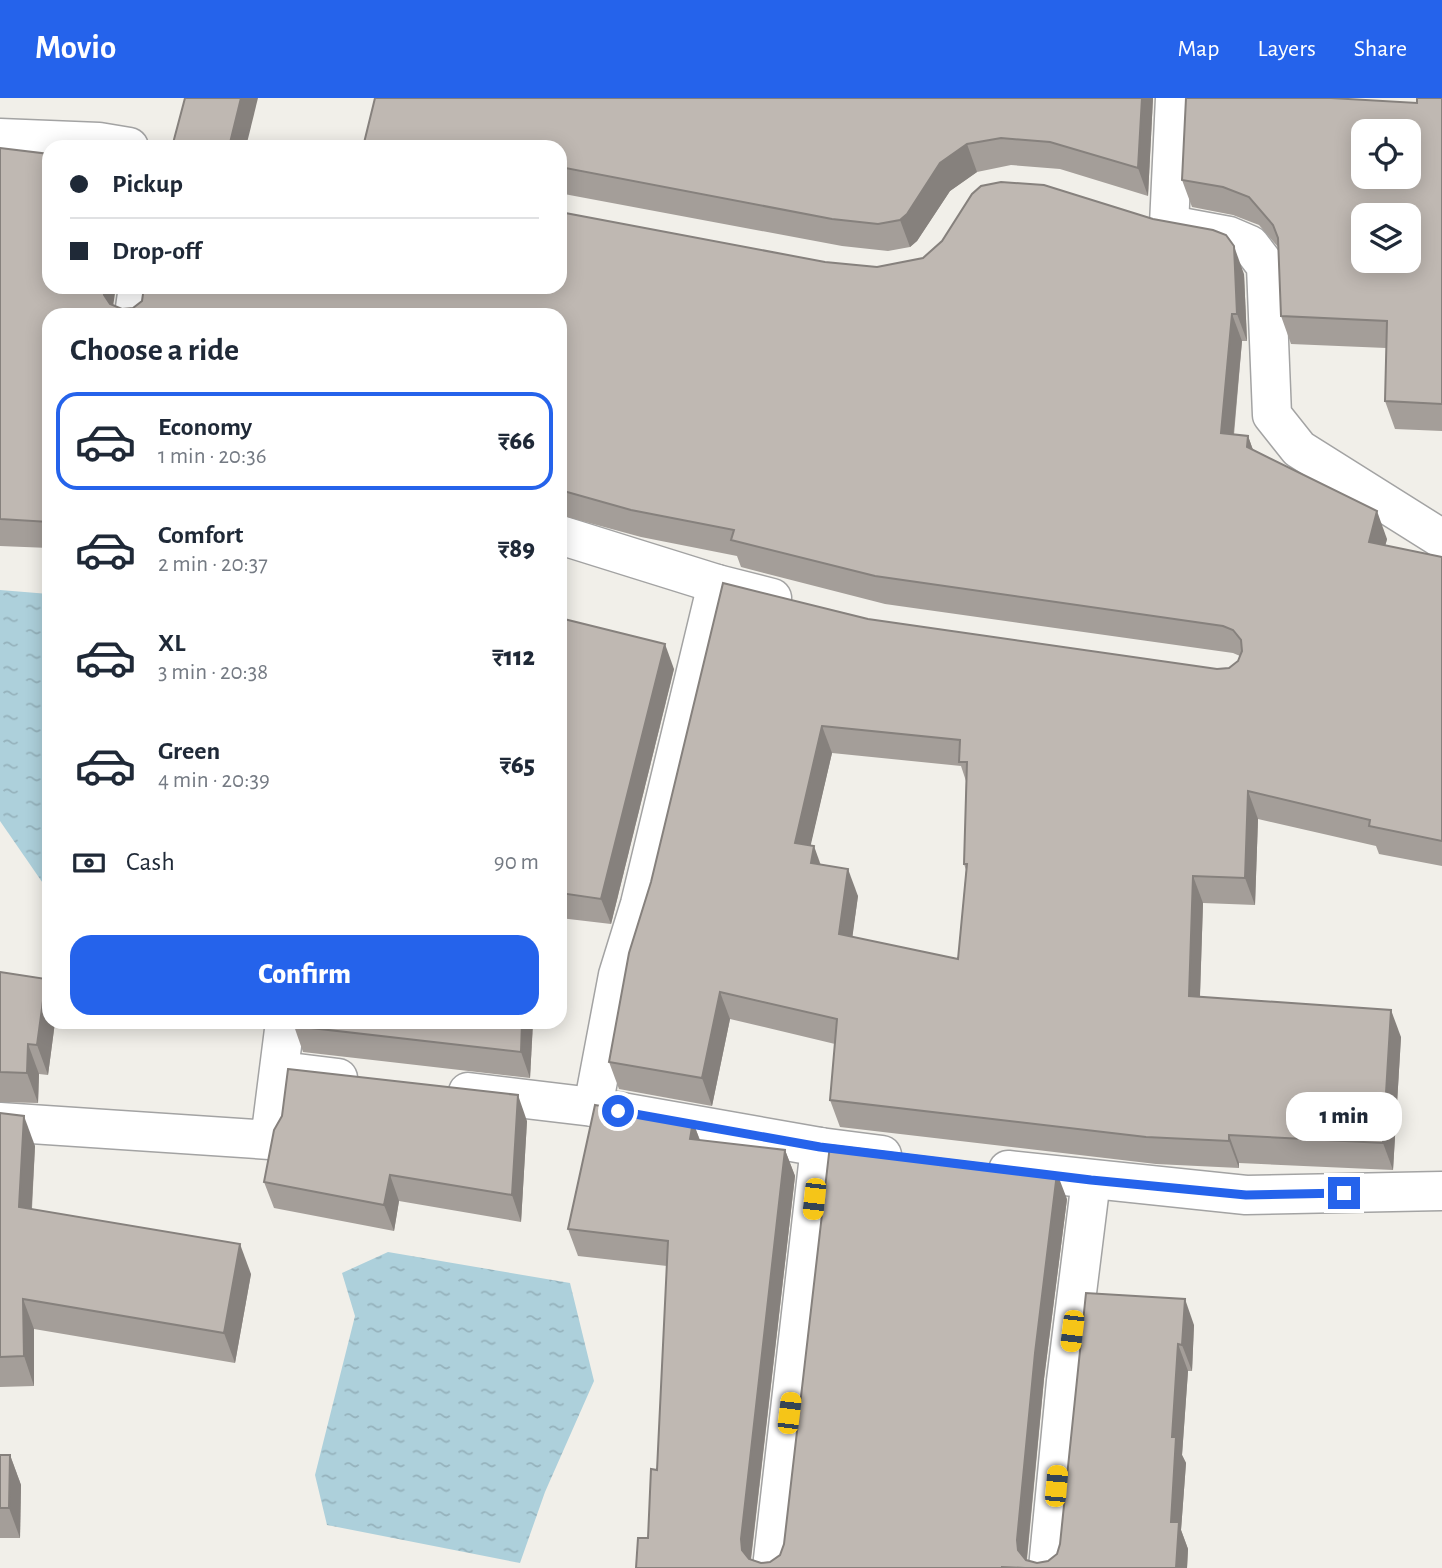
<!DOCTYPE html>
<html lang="en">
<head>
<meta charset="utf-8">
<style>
  :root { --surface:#fff; --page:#f6f6f7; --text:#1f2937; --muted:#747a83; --line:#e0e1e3; --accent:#2563eb }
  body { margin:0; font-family:"Alegreya Sans",sans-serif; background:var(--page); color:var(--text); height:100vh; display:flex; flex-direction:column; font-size:26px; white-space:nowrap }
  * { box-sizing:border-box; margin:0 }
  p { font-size:23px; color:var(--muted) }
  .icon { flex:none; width:38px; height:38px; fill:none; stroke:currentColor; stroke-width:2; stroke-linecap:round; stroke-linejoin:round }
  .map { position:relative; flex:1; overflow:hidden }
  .sheet { position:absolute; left:42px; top:210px; width:525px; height:721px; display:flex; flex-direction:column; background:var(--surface); border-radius:21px; box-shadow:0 4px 18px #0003 }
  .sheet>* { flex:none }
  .hud { position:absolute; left:42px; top:42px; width:525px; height:154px; border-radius:21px; box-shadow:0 4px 18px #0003; display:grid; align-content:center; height:154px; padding:0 28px; background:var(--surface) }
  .fabs { position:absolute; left:1351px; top:21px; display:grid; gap:14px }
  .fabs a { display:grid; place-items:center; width:70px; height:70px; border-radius:14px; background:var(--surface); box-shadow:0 4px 18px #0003; font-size:35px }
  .end { position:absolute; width:32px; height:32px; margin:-16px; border:9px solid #2563eb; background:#fff; box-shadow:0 0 0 4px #fff }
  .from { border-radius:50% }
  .bubble { position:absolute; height:49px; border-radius:21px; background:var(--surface); box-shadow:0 4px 18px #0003; font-size:23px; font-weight:800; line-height:49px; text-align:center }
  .car { position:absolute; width:21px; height:42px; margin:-21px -10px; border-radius:9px; box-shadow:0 0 5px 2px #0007; background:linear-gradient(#f5c518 24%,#345 0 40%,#f5c518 0 76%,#345 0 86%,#f5c518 0) }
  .hud b { display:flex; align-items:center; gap:24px; height:66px; font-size:26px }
  .hud b+b { border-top:2px solid var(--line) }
  .hud i { width:18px; height:18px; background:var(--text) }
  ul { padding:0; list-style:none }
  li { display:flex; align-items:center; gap:21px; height:98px; margin:0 14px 10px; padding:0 14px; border:4px solid transparent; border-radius:21px }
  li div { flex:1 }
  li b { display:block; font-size:26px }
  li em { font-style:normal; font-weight:800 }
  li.current { border-color:var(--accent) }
  li>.icon { width:63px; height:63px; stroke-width:1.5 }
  h2 { padding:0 28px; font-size:32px; line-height:84px }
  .pay { display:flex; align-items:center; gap:18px; height:77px; padding:0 28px; font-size:26px }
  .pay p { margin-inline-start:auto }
  .cta { display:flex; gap:14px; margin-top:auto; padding:14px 28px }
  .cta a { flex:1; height:80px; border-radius:21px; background:var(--accent); color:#fff; font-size:28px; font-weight:800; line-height:80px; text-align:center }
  header { display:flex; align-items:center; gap:42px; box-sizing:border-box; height:98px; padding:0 35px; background:var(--accent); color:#fff }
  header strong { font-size:33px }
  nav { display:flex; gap:38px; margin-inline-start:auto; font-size:24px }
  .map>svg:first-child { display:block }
</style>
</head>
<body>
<header>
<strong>Movio</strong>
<nav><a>Map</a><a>Layers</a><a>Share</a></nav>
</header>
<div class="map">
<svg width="1442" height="1470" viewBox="0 0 1442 1470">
  <defs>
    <pattern id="water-ripples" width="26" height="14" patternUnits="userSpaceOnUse" patternTransform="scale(1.75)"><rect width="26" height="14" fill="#add0db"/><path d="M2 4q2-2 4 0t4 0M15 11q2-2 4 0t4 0" fill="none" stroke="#95b2bc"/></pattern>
  </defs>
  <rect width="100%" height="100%" fill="#f1efe9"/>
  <g fill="url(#water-ripples)">
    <polygon points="0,492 49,496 49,794 0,723"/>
    <polygon points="388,1154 570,1185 594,1283 545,1394 520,1465 327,1427 315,1377 355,1218 342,1175"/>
  </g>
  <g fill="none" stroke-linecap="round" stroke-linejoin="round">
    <g stroke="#a3a3a3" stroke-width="41">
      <g id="minor">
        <polyline points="0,40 99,44 129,49"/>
        <polyline points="1169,127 1175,0"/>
        <polyline points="1175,128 1229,138 1250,147 1266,168 1272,317 1299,351 1442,441"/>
        <polyline points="134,217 138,189"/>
        <polyline points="560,437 717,486 772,500"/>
        <polyline points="281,973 338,980"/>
        <polyline points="468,994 593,1009 820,1049 882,1057"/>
        <polyline points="593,1009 618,877 640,806 717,486"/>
        <polyline points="0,1024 270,1042 285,924"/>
        <polyline points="1008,1072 1246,1097 1442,1093"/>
        <polyline points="772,1470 820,1049"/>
        <polyline points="1048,1470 1066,1283 1091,1082"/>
      </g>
    </g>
    <use href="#minor" stroke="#fff" stroke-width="38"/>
  </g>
  <g fill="#a49e99" fill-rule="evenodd">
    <polygon points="1153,0 1148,98 1060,71 1011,67 977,74 950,93 917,143 910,149 888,153 842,148 564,96 560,96 560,49"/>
    <polygon points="1442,0 1442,333 1395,331 1385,303 1386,250 1291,246 1281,218 1278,149 1259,127 1233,117 1192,109 1182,82 1417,5"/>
    <path d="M0,50L113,208L122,211L825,164L877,169L1244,176L1247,243H1242L1234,337L1248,338L1253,352L1387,441L1385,448L1442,459V768L1379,756L1376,748L1258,721L1255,807L1203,805L1200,899L1401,939L1393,1072L1239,1065V1070L1156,1066L840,1029L830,1002L835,946L730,921L712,1008L619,991L609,964L868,521L1217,571L1229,570L1238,563L1240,558L1233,555L885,506L741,469L737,458L641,439L560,417V217H49V450L0,448ZM832,655L961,668L966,683L964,766L966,772L958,861L852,839L858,798L820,767L810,748Z"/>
    <polygon points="560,520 674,571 611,826 560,820"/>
    <polygon points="0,874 46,881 49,890 49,924 55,924 48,977 39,976 38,1005 0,1004"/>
    <polygon points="533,924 530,980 303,954 294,928"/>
    <polygon points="0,1015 35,1048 32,1111 251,1176 235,1265 34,1231 34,1288 0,1289"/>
    <polygon points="527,1023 521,1124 399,1103 394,1133 274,1110 264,1084"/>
    <polygon points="693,1024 700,1042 785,1052 795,1078 751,1462 761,1465 770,1464 780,1457 1067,1101 1044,1281 1027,1462 1037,1465 1048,1463 1057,1456 1060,1446 1086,1195 1194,1227 1192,1273 1188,1273 1182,1357 1186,1365 1181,1432 1188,1451 1187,1470 636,1470 648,1440 657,1372 667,1168 578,1158 568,1131"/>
    <polygon points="0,1357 10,1357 21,1387 20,1440 0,1440"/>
  </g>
  <g fill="#86817d">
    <polygon points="241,0 258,0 246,49 229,49"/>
    <polygon points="1142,0 1153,0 1148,98 1138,70"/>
    <polygon points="967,46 977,74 950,93 917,143 910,149 900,122 940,65"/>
    <polygon points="1234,148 1244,176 1247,243 1237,216"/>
    <polygon points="103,189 116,189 112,215 104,197"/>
    <polygon points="1232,216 1242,243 1231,363 1221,335"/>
    <polygon points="1248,338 1258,366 1247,349"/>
    <polygon points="1377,413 1387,441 1379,472 1369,444"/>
    <polygon points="665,546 674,571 611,826 601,801"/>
    <polygon points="822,628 832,655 805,772 795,745"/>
    <polygon points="1248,693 1258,721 1255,807 1245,780"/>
    <polygon points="814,748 824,776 811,765"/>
    <polygon points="848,771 858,798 849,864 839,836"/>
    <polygon points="1193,778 1203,805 1199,925 1189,898"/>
    <polygon points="46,881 49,890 49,924 55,924 48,977 37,947"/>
    <polygon points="720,894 730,921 712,1008 702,980"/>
    <polygon points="1391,912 1401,939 1393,1072 1383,1045"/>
    <polygon points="522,924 533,924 530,980 521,954"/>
    <polygon points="28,946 39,976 38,1005 27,975"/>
    <polygon points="518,997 527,1023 521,1124 512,1097"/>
    <polygon points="24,1018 35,1048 30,1139 19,1109"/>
    <polygon points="693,1024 703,1051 690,1041"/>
    <polygon points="1229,1037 1239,1065 1239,1070 1229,1043"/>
    <polygon points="785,1052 795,1078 750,1468 742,1452 741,1441"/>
    <polygon points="1057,1075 1067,1101 1044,1281 1026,1468 1018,1452 1017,1442 1035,1255"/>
    <polygon points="390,1077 399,1103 394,1133 384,1107"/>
    <polygon points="240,1146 251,1176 235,1265 224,1235"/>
    <polygon points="23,1201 34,1231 34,1288 24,1258"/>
    <polygon points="1185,1201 1194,1227 1192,1273 1182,1247"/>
    <polygon points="1178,1246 1188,1273 1182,1357 1186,1365 1181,1432 1188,1451 1187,1470 1176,1470 1171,1424 1172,1339"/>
    <polygon points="10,1357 21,1387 20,1440 9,1410"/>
  </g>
  <g fill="#bfb8b2" stroke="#86817d" stroke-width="2" fill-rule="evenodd">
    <polygon points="185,0 241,0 229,49 172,49"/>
    <polygon points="375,0 1142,0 1138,70 1050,44 1001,40 967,46 940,65 907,116 900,122 878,126 832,121 560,69 560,49 363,49"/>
    <path d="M1186,0H1331L1417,5V0H1442V306L1385,303L1387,223L1281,218L1278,140L1273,127L1249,99L1223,89L1182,82ZM1363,33H1409V79H1363ZM1363,117H1409V163H1363Z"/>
    <path d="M0,50L49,56V189H103L104,197L110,206L122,211L133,210L142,203L144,189H560V114L825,164L877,169L923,160L942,143L972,96L981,88L1001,84L1044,87L1153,121L1213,132L1226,137L1234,148L1237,216H1232L1221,335L1248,338L1247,349L1377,413L1369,444L1442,459V743L1369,728L1370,722L1248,693L1245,780L1193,778L1189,898L1391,912L1383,1045L1229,1037V1043L1146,1039L830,1002L837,921L720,894L702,980L609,964L629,855L651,784L723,485L868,521L1217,571L1229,570L1238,563L1242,553L1241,542L1233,532L1223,528L875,478L731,442L734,432L631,412L560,392V217H49V424L0,421ZM822,628L960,642L959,664H967L964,766H967L958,861L839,836L848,771L811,765L814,748L795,745Z"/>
    <polygon points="560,520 665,546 601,801 560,795"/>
    <polygon points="0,874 46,881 37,947 28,946 27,975 0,974"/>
    <polygon points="294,924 522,924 521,954 294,928"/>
    <polygon points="288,971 518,997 512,1097 390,1077 384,1107 264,1084 274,1032 282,1018"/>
    <polygon points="595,1007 693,1024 690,1041 785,1052 741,1441 742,1452 749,1461 761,1465 770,1464 780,1457 784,1446 830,1047 1057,1075 1035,1255 1017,1442 1018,1452 1026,1462 1037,1465 1048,1463 1057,1456 1060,1446 1086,1195 1185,1201 1182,1247 1178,1246 1172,1339 1176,1339 1171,1424 1179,1424 1176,1470 1025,1470 1002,1469 1002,1470 636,1470 638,1440 648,1440 651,1371 657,1372 668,1143 568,1131"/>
    <polygon points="0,1015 24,1018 19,1109 240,1146 224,1235 23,1201 24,1258 0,1259"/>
    <polygon points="0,1357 10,1357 9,1410 0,1410"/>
  </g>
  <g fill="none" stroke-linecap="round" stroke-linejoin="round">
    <polyline stroke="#2563eb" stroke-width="9" points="618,1013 820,1049 1091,1082 1246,1097 1344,1095"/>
  </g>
</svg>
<div class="fabs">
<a><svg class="icon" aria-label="locate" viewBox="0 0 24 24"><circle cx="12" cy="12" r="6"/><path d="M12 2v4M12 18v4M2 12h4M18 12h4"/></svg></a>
<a><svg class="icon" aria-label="layers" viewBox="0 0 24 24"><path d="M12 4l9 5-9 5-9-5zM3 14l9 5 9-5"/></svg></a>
</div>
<i class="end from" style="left:618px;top:1013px"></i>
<i class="end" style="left:1344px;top:1095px"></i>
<div class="bubble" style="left:1286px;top:994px;width:116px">1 min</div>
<i class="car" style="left:814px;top:1101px;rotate:186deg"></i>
<i class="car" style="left:1072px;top:1233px;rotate:187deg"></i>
<i class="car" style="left:789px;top:1315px;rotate:7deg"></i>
<i class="car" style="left:1056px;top:1388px;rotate:5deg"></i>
<div class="hud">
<b><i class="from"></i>Pickup</b>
<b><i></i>Drop-off</b>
</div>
<section class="sheet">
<h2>Choose a ride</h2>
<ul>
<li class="current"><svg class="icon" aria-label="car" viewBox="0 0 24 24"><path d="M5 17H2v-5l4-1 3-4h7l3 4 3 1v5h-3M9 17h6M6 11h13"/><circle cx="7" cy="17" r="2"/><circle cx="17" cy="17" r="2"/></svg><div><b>Economy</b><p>1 min · 20:36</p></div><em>₹66</em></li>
<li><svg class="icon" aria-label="car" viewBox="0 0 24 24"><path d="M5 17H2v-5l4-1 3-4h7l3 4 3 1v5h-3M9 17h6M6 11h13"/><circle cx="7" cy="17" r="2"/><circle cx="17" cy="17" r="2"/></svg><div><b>Comfort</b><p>2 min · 20:37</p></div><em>₹89</em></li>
<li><svg class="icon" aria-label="car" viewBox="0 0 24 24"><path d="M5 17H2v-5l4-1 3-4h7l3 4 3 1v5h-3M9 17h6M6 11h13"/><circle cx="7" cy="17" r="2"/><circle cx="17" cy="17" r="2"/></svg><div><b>XL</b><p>3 min · 20:38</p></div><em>₹112</em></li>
<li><svg class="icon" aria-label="car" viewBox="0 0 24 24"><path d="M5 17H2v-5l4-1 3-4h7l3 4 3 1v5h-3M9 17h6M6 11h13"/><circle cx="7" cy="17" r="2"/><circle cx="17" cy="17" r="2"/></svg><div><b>Green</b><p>4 min · 20:39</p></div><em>₹65</em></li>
</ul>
<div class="pay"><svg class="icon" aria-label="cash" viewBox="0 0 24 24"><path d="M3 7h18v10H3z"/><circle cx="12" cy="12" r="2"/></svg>Cash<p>90 m</p></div>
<div class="cta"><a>Confirm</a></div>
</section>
</div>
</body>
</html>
